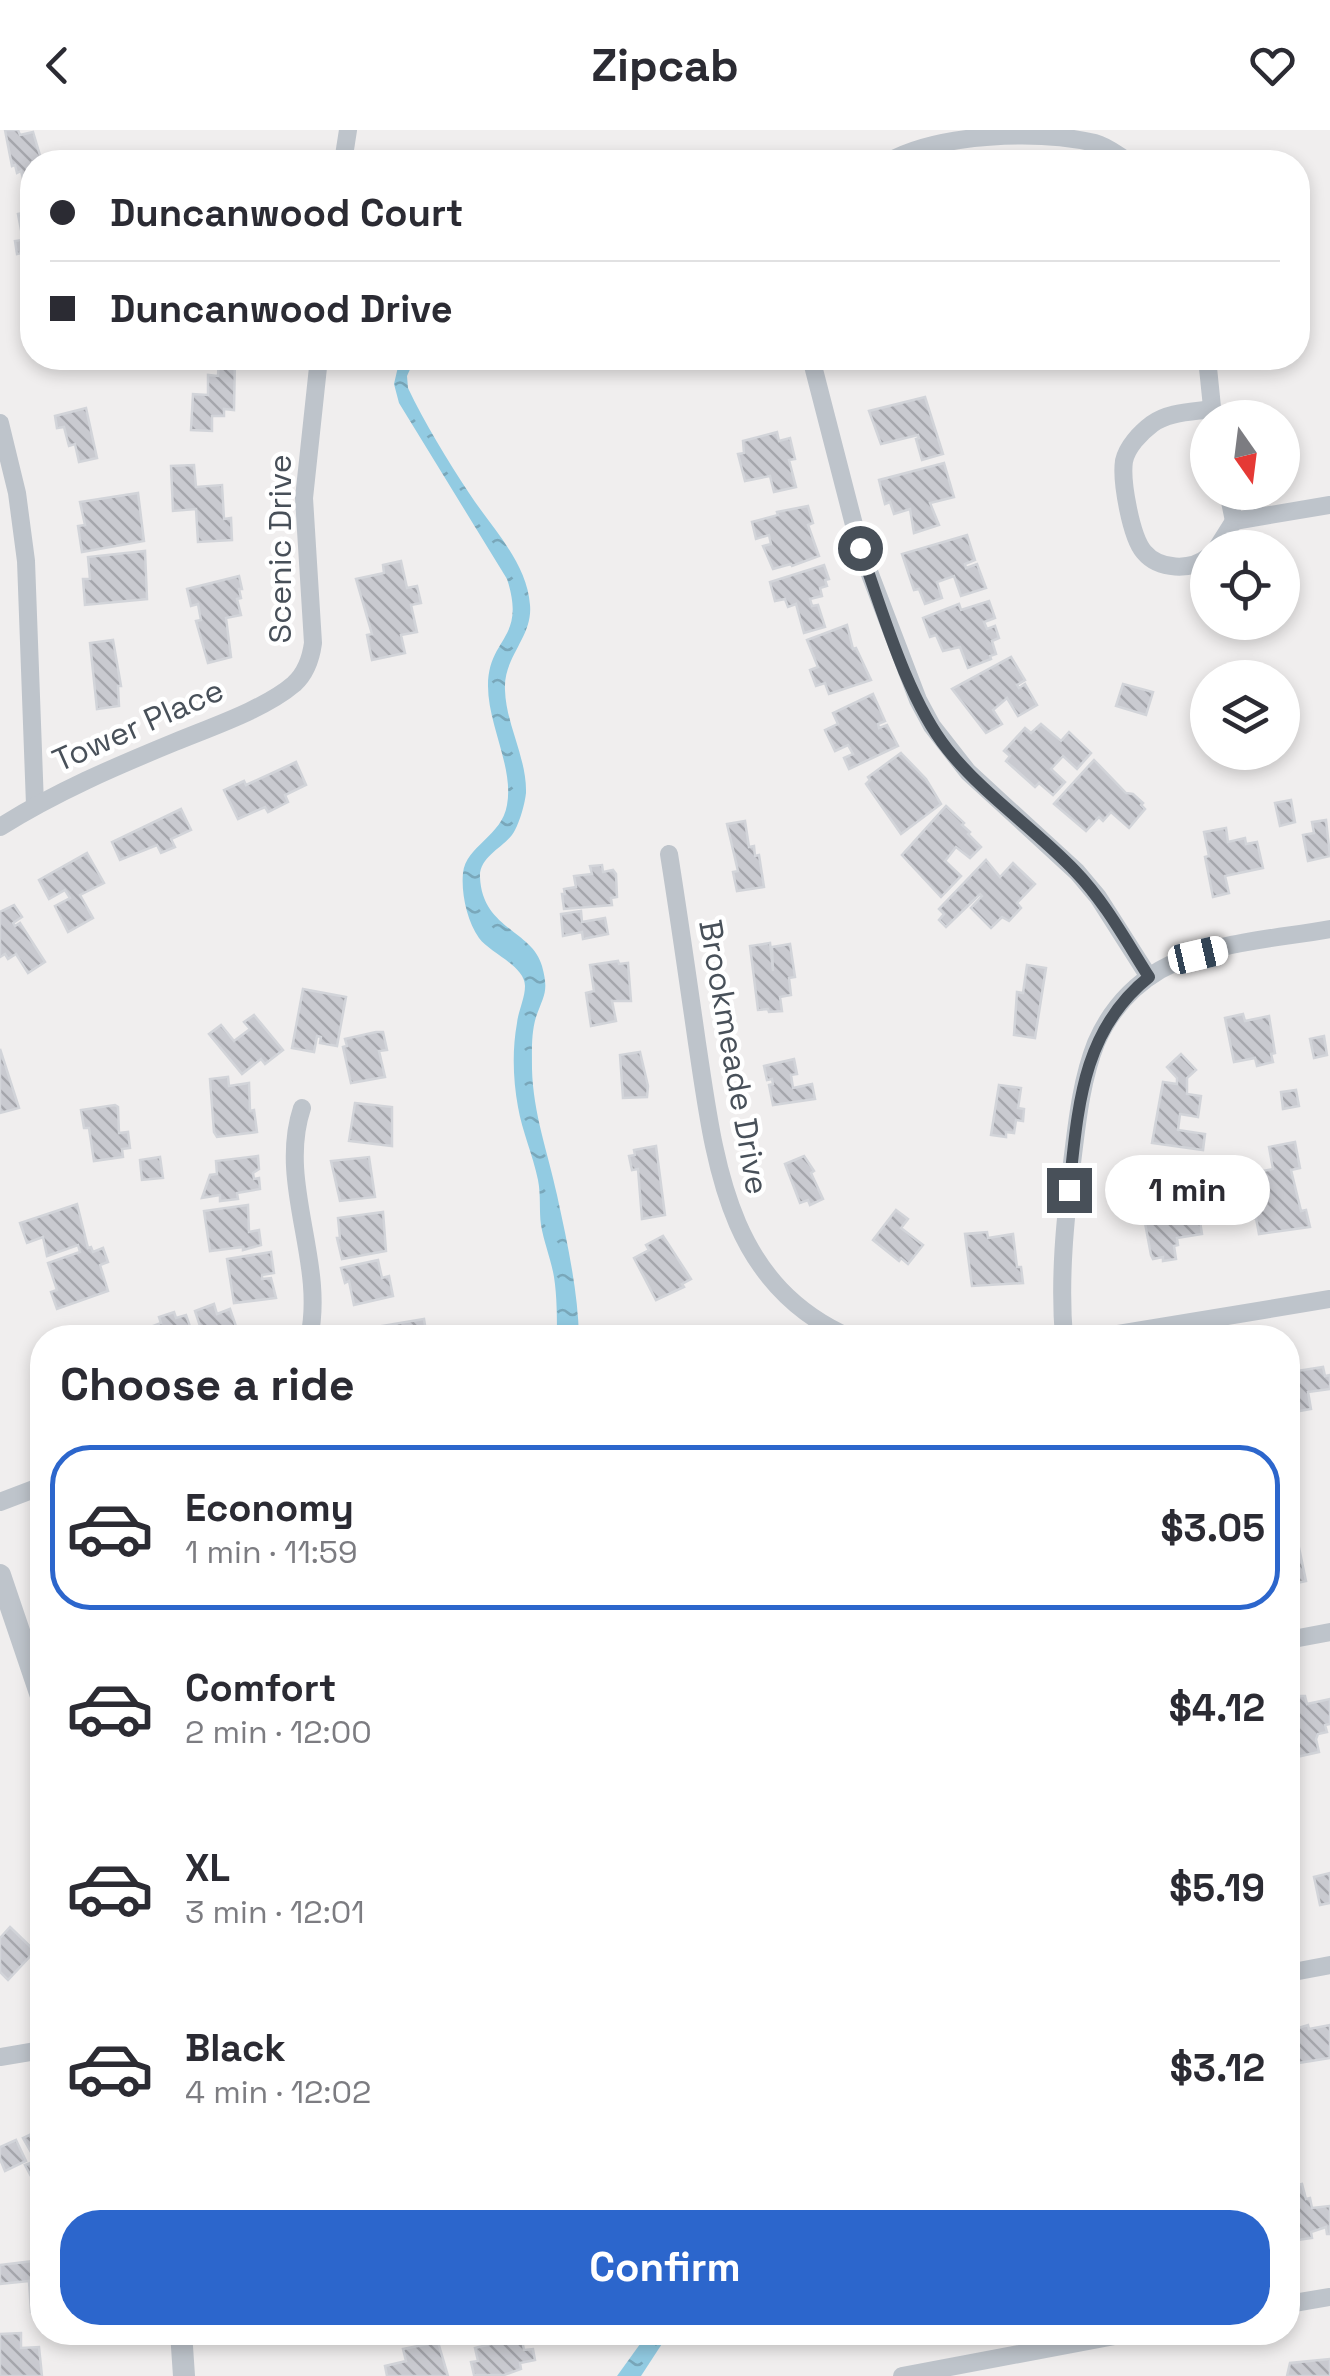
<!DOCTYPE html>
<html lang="en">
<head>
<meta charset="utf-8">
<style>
  :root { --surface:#fff; --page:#f2f2f3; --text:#2b2b33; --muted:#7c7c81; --line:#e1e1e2; --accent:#2c66cc }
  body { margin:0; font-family:"Space Grotesk",sans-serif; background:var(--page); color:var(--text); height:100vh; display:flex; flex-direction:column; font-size:38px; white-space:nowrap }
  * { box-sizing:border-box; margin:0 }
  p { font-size:32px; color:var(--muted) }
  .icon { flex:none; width:55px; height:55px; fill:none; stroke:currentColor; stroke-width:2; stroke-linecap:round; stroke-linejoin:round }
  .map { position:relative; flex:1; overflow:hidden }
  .details { position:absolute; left:30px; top:1195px; width:1270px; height:1020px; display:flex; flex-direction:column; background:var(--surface); border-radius:40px; box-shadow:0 5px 15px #0003 }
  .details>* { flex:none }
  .banner { position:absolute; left:20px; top:20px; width:1290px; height:220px; border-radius:40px; box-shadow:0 5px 15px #0003; display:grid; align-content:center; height:220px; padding:0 30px; background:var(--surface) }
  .needle { width:65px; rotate:166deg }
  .controls { position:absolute; left:1190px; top:270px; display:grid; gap:20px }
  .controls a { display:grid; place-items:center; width:110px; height:110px; border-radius:50%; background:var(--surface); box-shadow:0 5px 15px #0003; font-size:50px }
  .end { position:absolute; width:45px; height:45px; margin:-22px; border:12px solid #485059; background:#fff; box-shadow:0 0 0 5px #fff }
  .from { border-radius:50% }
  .bubble { position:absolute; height:70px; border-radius:35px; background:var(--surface); box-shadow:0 5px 15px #0003; font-size:32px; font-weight:600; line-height:70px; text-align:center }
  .car { position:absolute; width:30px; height:60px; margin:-30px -15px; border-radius:12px; box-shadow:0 0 8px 2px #0007; background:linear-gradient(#fff 24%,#345 0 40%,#fff 0 76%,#345 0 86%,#fff 0) }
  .banner b { display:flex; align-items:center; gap:35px; height:95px; font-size:38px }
  .banner b+b { border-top:2px solid var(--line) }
  .banner i { width:25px; height:25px; background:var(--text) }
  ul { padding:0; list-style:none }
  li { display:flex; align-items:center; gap:30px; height:165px; margin:0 20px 15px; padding:0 10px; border:5px solid transparent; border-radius:40px }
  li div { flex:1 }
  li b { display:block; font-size:38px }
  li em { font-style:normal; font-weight:600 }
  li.active { border-color:var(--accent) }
  li>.icon { width:90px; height:90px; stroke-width:1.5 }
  h2 { padding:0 30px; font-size:45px; line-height:120px }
  .action { display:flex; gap:20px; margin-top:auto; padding:20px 30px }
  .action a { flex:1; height:115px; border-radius:40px; background:var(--accent); color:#fff; font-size:40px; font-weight:600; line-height:115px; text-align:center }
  header { display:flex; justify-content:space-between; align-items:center; height:130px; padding:0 30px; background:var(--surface); font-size:45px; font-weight:600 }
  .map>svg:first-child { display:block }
</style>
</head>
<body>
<header><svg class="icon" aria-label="back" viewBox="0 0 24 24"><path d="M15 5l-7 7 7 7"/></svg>Zipcab<svg class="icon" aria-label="heart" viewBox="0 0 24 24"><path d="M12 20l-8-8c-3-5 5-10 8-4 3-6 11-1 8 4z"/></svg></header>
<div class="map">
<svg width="1330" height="2246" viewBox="0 0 1330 2246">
  <defs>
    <pattern id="water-ripples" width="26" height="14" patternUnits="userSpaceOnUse" patternTransform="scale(2.5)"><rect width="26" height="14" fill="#92cbe2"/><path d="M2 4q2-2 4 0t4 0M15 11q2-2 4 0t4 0" fill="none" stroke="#79a7ba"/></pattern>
    <pattern id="building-back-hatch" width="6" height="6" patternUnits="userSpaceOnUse" patternTransform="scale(2.5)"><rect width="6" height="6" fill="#c9cad0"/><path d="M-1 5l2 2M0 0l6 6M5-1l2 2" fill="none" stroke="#a5a6ac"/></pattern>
  </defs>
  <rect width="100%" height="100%" fill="#f0eeee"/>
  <g fill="url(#water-ripples)">
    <path d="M400,228H415L407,246L408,258C424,292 448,331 469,363C491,397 527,432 530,475C533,507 503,527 505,560C506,595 527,628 526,663C525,673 520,691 515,700C507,717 479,725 480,747C482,799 532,800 542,836C549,862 544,864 536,887C531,904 532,921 532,939C533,983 548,1023 557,1065C567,1111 578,1161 579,1207H557C557,1188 557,1166 554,1147C551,1129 544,1113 541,1095C539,1080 541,1065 538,1050C533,1025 522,1001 518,977C513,950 512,920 517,893C518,882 525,868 525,856C525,836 490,823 479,808C467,791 461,763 463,743C466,716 502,706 507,675C514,638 488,595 488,556C488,507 527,510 507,449L399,273L394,254Z"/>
    <polygon points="648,2203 669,2203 641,2246 617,2246"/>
  </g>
  <g fill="url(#building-back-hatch)" stroke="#d2d4d9" stroke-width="2.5">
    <polygon points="5,0 18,0 20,5 33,2 42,32 32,32 32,49 24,52 21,41 17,43 15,35 12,36"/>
    <polygon points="32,81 32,142 26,122 17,124 15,111 23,110 18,84"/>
    <polygon points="219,228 235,228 234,280 224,279 224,286 212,286 212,301 191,300 193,264 208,265 208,245 218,246"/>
    <polygon points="925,267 943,324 922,330 916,309 919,308 918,305 881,314 869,281"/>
    <polygon points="86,278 97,328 79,332 75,314 69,316 64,297 57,298 55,286"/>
    <polygon points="777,302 779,311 790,308 795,329 789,330 796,357 774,362 770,346 745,351 738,324 744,323 743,311"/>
    <polygon points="944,333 954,367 930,373 939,395 914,403 910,379 894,384 890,372 885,374 879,350"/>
    <polygon points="194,335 196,357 222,355 224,389 231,388 232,410 198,412 196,379 173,381 171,336"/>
    <polygon points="138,363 144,411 82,422 78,396 85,395 80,372"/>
    <polygon points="808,376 813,393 808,395 819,426 792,436 791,434 773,439 763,416 771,414 769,405 756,409 752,392 778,385 777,382"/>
    <polygon points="967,405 975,430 965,434 966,438 977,434 986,458 961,466 954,446 937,452 942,468 925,474 919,459 914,460 902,424"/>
    <polygon points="145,421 147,469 85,475 83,449 90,449 88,427"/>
    <polygon points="401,431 407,458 417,456 421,473 411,475 417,502 401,505 405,523 372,530 367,505 372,504 356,449 384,443 383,435"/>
    <polygon points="824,435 829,449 825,450 827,456 820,458 822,466 810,469 812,476 818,475 825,497 804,503 796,474 788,477 785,469 775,471 770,452"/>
    <polygon points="239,446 242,459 239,459 241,468 237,469 241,485 226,488 231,527 208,533 196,491 201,490 198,474 191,476 187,459"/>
    <polygon points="989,471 995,488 984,492 987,499 995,496 999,508 992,511 996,524 990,526 991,529 968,538 960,517 943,521 936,505 930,507 923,488 959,474 961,480"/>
    <polygon points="847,495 853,519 856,518 871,550 829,564 825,553 816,556 810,540 818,537 807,510"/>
    <polygon points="113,510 121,556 118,556 119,576 97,579 90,513"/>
    <polygon points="1011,527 1025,550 1017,555 1019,558 1025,554 1037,575 1018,586 1007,568 993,580 1002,594 986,603 952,559"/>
    <polygon points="1123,554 1153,562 1146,585 1116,576"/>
    <polygon points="873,564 885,591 878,594 879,598 887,595 898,616 849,639 844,628 853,624 848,615 835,621 825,600 838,594 833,583"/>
    <polygon points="1041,594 1061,611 1069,602 1091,623 1077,639 1063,626 1051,639 1065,652 1053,665 1039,653 1035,657 1006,631 1010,626 1004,621 1025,598 1031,603"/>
    <polygon points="901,623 926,649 941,674 901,704 866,654 870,650 868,647"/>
    <polygon points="1094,630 1126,663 1133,664 1143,673 1141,675 1145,679 1129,698 1111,682 1103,691 1099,687 1086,701 1054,674"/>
    <polygon points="296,632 306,655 285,665 288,672 268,682 265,677 238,689 224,660 244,651 246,655"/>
    <polygon points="1291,670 1295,692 1280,696 1275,673"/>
    <polygon points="946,676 964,693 962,695 970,702 968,704 981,717 970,728 956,717 945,731 961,746 941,767 902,725"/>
    <polygon points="181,679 191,700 171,709 175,717 161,723 157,715 120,730 112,712"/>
    <polygon points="1326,690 1330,726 1308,731 1303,705 1314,703 1312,692"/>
    <polygon points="745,691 749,717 754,716 755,726 759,725 764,757 737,761 733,742 738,741 727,694"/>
    <polygon points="1226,698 1228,712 1245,708 1246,714 1257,712 1263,738 1225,746 1229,763 1213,767 1205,727 1209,726 1204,702"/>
    <polygon points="87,723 104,753 80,765 93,788 68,802 55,776 70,768 65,760 49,769 39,750"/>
    <polygon points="986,730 1000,747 1013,733 1035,754 1017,773 1021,778 1009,791 1002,787 991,798 971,778 982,766 980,764 946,797 939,790 944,784 939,779"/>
    <polygon points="602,735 603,742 613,740 616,744 617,767 611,768 612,775 564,779 562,764 565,764 564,759 576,757 574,746 592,744 590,736"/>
    <polygon points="14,775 22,787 13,793 15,796 20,793 45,832 28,843 16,824 8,829 5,824 0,827 0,782"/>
    <polygon points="581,781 582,792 605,788 608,804 583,809 582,802 563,806 561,784"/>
    <polygon points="770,813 773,841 772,817 790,814 795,847 789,848 791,865 780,867 782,881 769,882 768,879 758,880 750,816"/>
    <polygon points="618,831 619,834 628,833 631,871 612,871 616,891 591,896 586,863 594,861 590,835"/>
    <polygon points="1027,835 1046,838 1035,908 1014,905 1017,862 1023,863"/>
    <polygon points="303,859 346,867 337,916 320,913 321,907 317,906 314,922 292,918"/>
    <polygon points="1243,884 1245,891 1269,886 1275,923 1271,924 1273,932 1257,936 1255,928 1234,932 1225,888"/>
    <polygon points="254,885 283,920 265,934 261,929 242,944 209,904 221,895 234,911 250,899 244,892"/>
    <polygon points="376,902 383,902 387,920 379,921 385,947 351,953 343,917 347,916 345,909"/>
    <polygon points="1324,906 1327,925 1314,928 1310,909"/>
    <polygon points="0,919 19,978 0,983"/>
    <polygon points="640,922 648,956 647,967 623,968 620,925"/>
    <polygon points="1181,924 1196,940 1187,948 1187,964 1201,966 1198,987 1180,984 1178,1000 1205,1004 1203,1020 1152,1013 1163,952 1177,954 1177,948 1167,937"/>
    <polygon points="794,929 797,944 791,945 793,958 812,954 815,969 773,975 769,955 773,954 772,949 767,950 764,936"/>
    <polygon points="228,947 229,956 249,953 250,981 254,980 257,1002 217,1007 214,1002 210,949"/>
    <polygon points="999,955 1021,958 1018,978 1024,979 1023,991 1016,990 1014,1003 1006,1002 1006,1007 991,1005"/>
    <polygon points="1296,960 1299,976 1283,979 1281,962"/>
    <polygon points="355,973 392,977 392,1016 349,1011"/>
    <polygon points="115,975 118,977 119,1003 128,1002 130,1018 122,1019 123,1027 94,1031 89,998 84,998 81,980"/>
    <polygon points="1295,1012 1300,1038 1291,1040 1301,1081 1306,1080 1310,1097 1259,1104 1256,1088 1242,1091 1236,1046 1273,1039 1269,1017"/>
    <polygon points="656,1016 665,1085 642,1089 638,1039 632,1040 629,1026 635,1025 634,1020"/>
    <polygon points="258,1026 259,1039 253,1043 254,1049 259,1048 260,1059 237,1063 238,1069 220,1071 220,1065 202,1068 210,1045 217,1044 216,1031"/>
    <polygon points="804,1026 814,1041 811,1043 823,1069 810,1075 808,1070 800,1073 785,1034"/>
    <polygon points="160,1027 163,1048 142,1050 140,1030"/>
    <polygon points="369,1027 375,1067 340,1071 331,1031"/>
    <polygon points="1165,1062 1170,1090 1199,1085 1202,1104 1177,1108 1178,1115 1174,1116 1176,1129 1163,1131 1163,1127 1153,1129 1151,1125 1140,1066"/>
    <polygon points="77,1074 88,1118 91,1117 93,1122 103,1118 108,1132 100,1135 108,1161 57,1179 51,1162 57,1160 48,1133 80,1122 78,1115 47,1126 43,1107 27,1113 20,1093"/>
    <polygon points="248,1075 249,1102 259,1100 261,1115 243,1120 243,1117 210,1121 204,1081"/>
    <polygon points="896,1080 908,1089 901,1098 923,1115 908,1134 901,1128 899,1131 873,1110"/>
    <polygon points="383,1082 386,1121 342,1129 337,1108 340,1108 338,1088"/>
    <polygon points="987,1102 988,1108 1013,1104 1017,1137 1021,1137 1023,1153 972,1156 965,1104"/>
    <polygon points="663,1106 691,1149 682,1154 684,1157 656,1170 634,1128 649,1120 646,1115"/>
    <polygon points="271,1122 274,1143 262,1145 262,1149 271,1148 276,1168 234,1173 227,1129"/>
    <polygon points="378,1130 382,1148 389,1146 393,1166 354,1175 349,1151 345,1153 341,1138"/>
    <polygon points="214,1174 217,1184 230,1179 240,1208 204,1208 195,1181"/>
    <polygon points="174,1182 176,1188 186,1185 194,1208 151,1208 148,1198 161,1193 159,1187"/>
    <polygon points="424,1189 427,1208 377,1208 376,1197"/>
    <polygon points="1323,1237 1325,1246 1330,1245 1330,1259 1308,1262 1311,1279 1288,1283 1288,1265 1291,1265 1288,1264 1288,1239 1291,1242"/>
    <polygon points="1298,1413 1306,1451 1288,1455 1288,1415"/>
    <polygon points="1288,1566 1305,1566 1307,1574 1330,1569 1330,1594 1325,1595 1327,1602 1318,1604 1316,1609 1319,1622 1288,1629"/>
    <polygon points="1330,1743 1330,1773 1320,1775 1314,1747"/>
    <polygon points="10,1797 35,1821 8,1850 0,1842 0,1808"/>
    <polygon points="1308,1895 1309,1899 1330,1895 1330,1928 1292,1934 1288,1901"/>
    <polygon points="42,1999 42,2045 32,2048 25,2035 36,2031 23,2008"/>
    <polygon points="16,2010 26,2031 5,2041 0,2029 0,2017"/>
    <polygon points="1296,2037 1297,2055 1302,2054 1306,2069 1310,2068 1312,2078 1330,2076 1330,2104 1327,2104 1326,2097 1311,2102 1312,2108 1297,2110 1288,2057 1288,2039"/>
    <polygon points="42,2130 42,2181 31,2182 29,2151 0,2154 0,2135"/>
    <polygon points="21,2203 21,2218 39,2217 42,2246 0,2246 0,2204"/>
    <polygon points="515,2208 516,2211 522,2210 524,2220 533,2219 535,2230 520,2233 521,2239 504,2245 474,2245 471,2232 478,2231 475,2218"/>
    <polygon points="438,2212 448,2246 387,2246 385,2236 406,2231 403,2219"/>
    <polygon points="1330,2229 1330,2246 1287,2246 1290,2233"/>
  </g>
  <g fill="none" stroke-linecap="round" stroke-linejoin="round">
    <g stroke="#bec4cb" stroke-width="18">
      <polyline points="343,32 348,0"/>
      <path d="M888,32C939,3 1038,0 1095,13C1107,16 1119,26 1129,32"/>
      <polyline points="811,228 860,418 918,570 932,596 968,642 1077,742 1098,767 1149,847"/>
      <polyline points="1207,228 1213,287"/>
      <polyline points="0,293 17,363 26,431 35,675"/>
      <polyline points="1228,362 1234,391 1330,375"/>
      <polyline points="1217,418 1234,391"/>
      <path d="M1208,427C1191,441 1159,440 1144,422C1131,407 1121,351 1124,331C1127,317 1140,303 1152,294C1168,282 1192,282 1212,279"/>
      <path d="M0,697C56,662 114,637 175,612C211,597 265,579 294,554C306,543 311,528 313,513L304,368L319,228"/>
      <path d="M669,724C679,787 688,850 697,913C715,1031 726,1154 851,1208"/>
      <path d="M302,978C277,1053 326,1132 309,1208"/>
      <path d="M1064,1208C1059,1149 1065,1091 1072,1033C1077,993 1081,951 1096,913C1109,883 1131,857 1160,840C1209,812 1275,809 1330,799"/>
      <polyline points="1094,1208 1330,1169"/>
      <polyline points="0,1372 42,1356"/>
      <polyline points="1288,1510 1330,1502"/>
      <polyline points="1288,1843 1330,1835"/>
      <polyline points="0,1927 42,1920"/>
      <polyline points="1288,2174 1330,2167"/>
      <polyline points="902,2246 1136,2202"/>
    </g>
    <g stroke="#bec4cb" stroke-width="22">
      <polyline points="0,1445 42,1569"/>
      <polyline points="181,2202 184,2246"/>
    </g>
  </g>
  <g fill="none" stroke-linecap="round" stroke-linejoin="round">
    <path stroke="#485059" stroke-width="12" d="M860,418C882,480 907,569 948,620C984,665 1035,699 1075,741C1105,772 1126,811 1149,847C1081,901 1078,979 1069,1060"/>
  </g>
  <g text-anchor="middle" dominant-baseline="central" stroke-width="9" stroke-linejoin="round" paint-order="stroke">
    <g font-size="32" fill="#485059" stroke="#fff">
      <text transform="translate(280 419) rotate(-90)">Scenic Drive</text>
      <text transform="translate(138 595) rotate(-24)">Tower Place</text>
      <text transform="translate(734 927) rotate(80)">Brookmeade Drive</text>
    </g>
  </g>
</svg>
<div class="controls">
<a><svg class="needle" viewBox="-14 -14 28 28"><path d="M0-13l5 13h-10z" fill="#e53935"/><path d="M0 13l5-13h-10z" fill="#7c7c81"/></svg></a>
<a><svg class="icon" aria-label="locate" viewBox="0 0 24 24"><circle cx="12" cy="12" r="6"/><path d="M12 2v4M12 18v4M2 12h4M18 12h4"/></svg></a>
<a><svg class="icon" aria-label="layers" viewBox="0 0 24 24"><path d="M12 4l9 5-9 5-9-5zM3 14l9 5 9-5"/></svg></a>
</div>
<i class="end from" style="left:860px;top:418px"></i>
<i class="end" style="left:1069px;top:1060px"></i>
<div class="bubble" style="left:1105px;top:1025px;width:165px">1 min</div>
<i class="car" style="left:1198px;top:825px;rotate:77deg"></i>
<div class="banner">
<b><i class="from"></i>Duncanwood Court</b>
<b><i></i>Duncanwood Drive</b>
</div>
<section class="details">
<h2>Choose a ride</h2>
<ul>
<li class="active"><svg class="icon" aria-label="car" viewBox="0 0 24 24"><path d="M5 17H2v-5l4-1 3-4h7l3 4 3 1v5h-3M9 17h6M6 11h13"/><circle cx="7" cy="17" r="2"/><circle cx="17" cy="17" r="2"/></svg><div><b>Economy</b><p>1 min · 11:59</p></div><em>$3.05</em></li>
<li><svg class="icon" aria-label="car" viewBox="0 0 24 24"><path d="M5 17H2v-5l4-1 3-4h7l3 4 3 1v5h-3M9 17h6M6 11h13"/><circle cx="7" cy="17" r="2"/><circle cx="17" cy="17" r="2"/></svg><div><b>Comfort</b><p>2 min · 12:00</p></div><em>$4.12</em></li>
<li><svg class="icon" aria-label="car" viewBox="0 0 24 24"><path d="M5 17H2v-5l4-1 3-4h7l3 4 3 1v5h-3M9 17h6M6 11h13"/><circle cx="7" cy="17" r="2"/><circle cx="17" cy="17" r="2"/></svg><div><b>XL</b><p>3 min · 12:01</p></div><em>$5.19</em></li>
<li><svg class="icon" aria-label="car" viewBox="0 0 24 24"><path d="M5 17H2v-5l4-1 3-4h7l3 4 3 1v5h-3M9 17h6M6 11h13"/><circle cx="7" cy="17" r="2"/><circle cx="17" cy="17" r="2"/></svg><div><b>Black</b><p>4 min · 12:02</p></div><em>$3.12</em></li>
</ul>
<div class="action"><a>Confirm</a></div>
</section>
</div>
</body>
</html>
